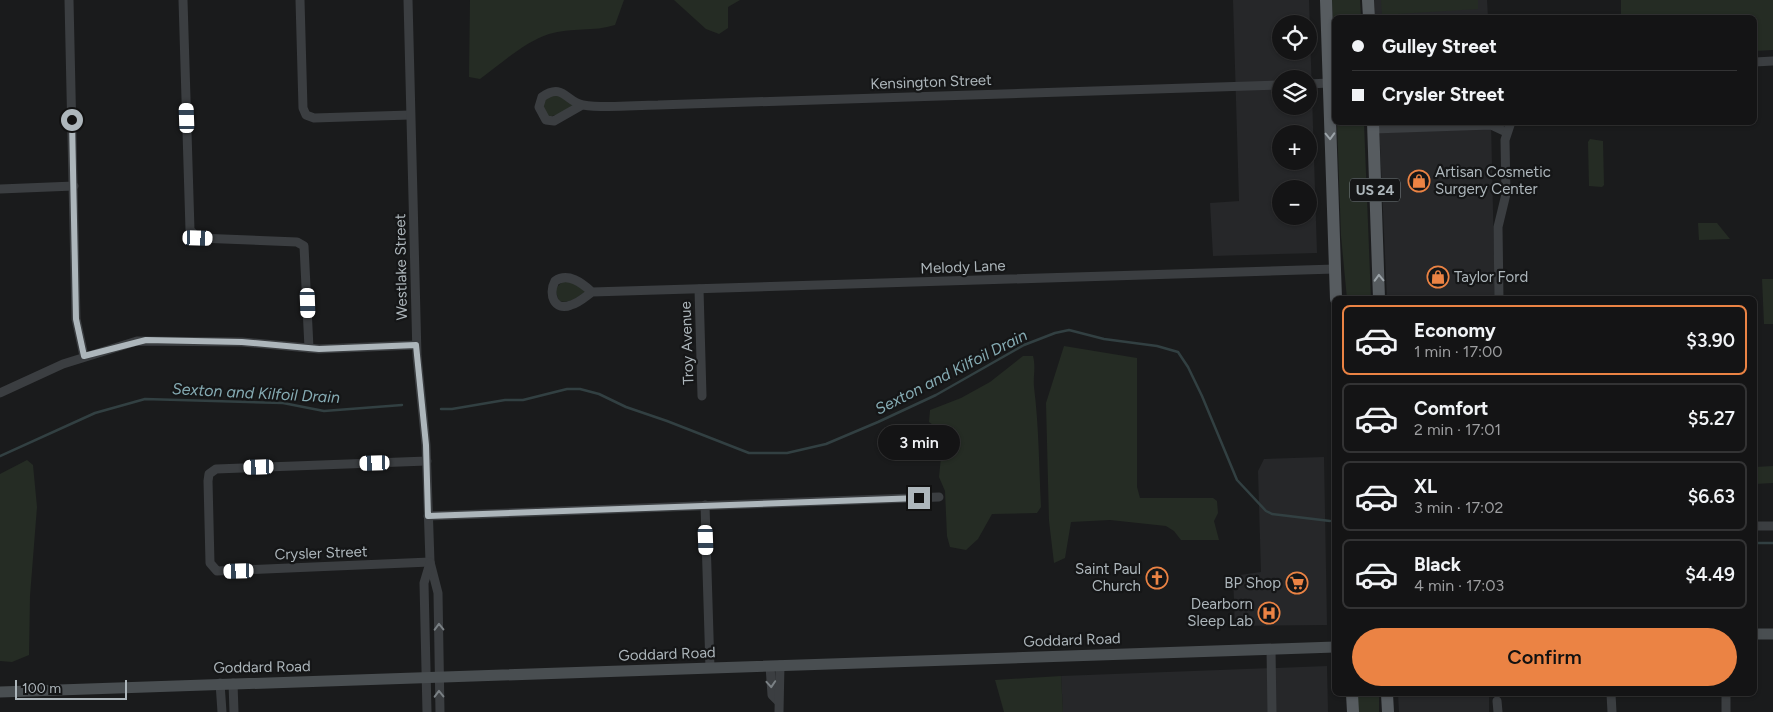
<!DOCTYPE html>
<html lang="en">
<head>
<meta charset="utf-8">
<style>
  :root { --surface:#141415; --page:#212122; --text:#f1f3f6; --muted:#9d9ea0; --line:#333334; --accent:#eb8344 }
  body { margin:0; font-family:Figtree,sans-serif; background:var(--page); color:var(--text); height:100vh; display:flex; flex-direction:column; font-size:19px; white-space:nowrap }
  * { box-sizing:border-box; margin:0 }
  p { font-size:16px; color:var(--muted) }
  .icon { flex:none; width:28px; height:28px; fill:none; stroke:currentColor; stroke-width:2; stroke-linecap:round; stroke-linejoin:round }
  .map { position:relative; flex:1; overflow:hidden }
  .sheet { position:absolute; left:1332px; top:296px; width:425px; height:400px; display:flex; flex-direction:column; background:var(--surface); border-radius:8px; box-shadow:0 1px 4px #0004,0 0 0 1px var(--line) }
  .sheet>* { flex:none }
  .guide { position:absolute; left:1332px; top:15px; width:425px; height:110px; border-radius:8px; box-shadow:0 1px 4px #0004,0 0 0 1px var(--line); display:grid; align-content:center; height:110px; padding:0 20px; background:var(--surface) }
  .buttons { position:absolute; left:1272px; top:15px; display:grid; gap:10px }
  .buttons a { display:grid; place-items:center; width:45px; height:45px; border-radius:50%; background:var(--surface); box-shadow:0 1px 4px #0004,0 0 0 1px var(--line); font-size:25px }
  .scale { position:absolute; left:15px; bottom:12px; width:112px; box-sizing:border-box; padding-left:5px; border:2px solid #adb6bb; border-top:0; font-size:14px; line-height:18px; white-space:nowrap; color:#adb6bb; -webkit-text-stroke:4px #151617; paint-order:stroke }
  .end { position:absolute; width:22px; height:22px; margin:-11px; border:6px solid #adb6bb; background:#111; box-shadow:0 0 0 2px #111 }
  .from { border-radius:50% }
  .bubble { position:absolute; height:35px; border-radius:18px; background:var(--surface); box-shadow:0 1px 4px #0004,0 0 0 1px var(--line); font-size:16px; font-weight:600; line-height:35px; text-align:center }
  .car { position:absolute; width:15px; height:30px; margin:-15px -8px; border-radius:6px; box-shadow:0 0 4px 1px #0007; background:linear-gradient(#fff 24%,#345 0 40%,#fff 0 76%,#345 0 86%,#fff 0) }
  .guide b { display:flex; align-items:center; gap:18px; height:48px; font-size:19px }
  .guide b+b { border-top:1px solid var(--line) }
  .guide i { width:12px; height:12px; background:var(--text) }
  ul { padding:9px 0 0; list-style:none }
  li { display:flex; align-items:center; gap:15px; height:70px; margin:0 10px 8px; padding:0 10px; border:2px solid var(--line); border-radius:8px }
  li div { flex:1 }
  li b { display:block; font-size:19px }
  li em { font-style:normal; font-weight:600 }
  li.active { border-color:var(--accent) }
  li>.icon { width:45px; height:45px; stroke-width:1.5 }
  .primary-button { display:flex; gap:10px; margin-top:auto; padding:10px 20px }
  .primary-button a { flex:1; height:58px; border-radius:30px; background:var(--accent); color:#111; font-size:20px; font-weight:600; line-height:58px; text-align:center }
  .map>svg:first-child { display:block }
</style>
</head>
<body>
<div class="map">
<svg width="1773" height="712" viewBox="0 0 1773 712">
  <rect width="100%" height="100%" fill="#1a1b1c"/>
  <g fill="#262729" fill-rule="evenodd">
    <path d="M1233,0H1309L1317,253L1213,256L1210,203L1239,201ZM1281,24H1309V51H1281ZM1281,79H1309V106H1281ZM1281,134H1309V161H1281ZM1281,189H1309V216H1281Z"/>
    <polygon points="1374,0 1487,0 1488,17 1375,17"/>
    <polygon points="1379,123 1491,123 1495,299 1387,299"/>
    <polygon points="1324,457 1327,625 1235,626 1233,576 1261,572 1258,471 1264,459"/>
    <polygon points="1327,666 1328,712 1063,712 1061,676"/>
    <polygon points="1398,694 1489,694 1489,712 1399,712"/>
  </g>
  <g fill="#252c24">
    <path d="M470,0H624L615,25C594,32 571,27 549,34C524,42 501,64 480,79L469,77Z"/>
    <polygon points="674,0 740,0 728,7 728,28 719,34 706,29"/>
    <polygon points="1332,0 1360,0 1361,17 1335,18 1335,74"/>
    <polygon points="1381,0 1478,0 1478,9 1382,15"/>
    <polygon points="1621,0 1773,0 1773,50 1755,51 1755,18 1621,17"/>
    <polygon points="548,95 560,95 573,105 560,114 548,117 542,109 544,98"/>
    <polygon points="1337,123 1364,123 1371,299 1347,299 1341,236"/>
    <polygon points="1590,139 1603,141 1604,185 1602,187 1589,186 1588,142"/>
    <polygon points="1698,223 1717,223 1730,239 1699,240"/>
    <polygon points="1762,279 1773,279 1773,324 1764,324"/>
    <path d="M562,282H572L586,291C578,297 570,304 559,301L555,289Z"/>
    <polygon points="1064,346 1137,358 1137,487 1140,498 1213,498 1217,501 1218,513 1214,521 1219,540 1181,540 1174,531 1166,526 1110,520 1071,522 1065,558 1054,563 1049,521 1046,403"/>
    <path d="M1023,356H1033C1036,367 1033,376 1034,387C1039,427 1039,467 1041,507L1037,513L992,514L978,539L966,550L950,547L947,536L945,491L939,477L941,457L947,435L929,422L930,410L961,398L990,382Z"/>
    <polygon points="27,460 33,465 37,507 30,596 29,655 12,662 0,661 0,474"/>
    <polygon points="1773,466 1773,483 1755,484 1755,467"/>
    <polygon points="1061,676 1063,712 1004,712 995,680"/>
    <rect x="1355" y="694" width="24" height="18"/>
  </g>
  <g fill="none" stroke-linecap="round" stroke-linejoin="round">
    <g stroke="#324042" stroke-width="2.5">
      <polyline points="441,409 452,409 505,400 523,400 567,389 580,389 599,394 626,407 667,421 749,453 787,453 826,444 878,422 936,395 1024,345 1055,333 1069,330 1104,339 1157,346 1178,352 1188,367 1202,396 1237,480 1266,511 1272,514 1330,521"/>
      <polyline points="0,456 95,413 145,399 283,403 324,411 402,405"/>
      <polyline points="1755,543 1773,543"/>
    </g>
    <g stroke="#3b3e41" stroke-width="9">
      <polyline points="69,0 76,319 84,356"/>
      <polyline points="183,0 190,230 198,238 297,242 304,246 309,348"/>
      <polyline points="300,0 303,108 306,115 314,118 410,115"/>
      <polyline points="408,0 417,356 426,445 430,562 438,593 440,712"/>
      <polyline points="1755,62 1773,61"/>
      <polyline points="1309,84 1328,83"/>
      <path d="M582,105L554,121L546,120L539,107L542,97C563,82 566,102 583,105C606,109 635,105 658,105L1281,85"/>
      <polyline points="1373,129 1491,125 1506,132"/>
      <polyline points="0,189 74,186"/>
      <polyline points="699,289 702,396"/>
      <path d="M592,292C586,296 579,303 571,305C554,312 548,294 555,281C568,272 582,283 592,292L1335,269"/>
      <polyline points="1499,299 1498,227 1506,194 1505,140 1511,122"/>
      <polyline points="0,393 63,364 137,341 242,342 319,349 416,345"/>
      <polyline points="427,461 216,469 209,474 208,481 210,563 217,571 430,562"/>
      <polyline points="705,505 710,668"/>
      <polyline points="428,516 939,497"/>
      <polyline points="1755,526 1773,526"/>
      <polyline points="1271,649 1272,712"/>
      <polyline points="770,666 772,695 778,701"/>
      <polyline points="220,683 222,712"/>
      <polyline points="233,683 234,712"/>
      <polyline points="1611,694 1612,712"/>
      <polyline points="1726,694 1726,712"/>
      <polyline points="1497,701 1498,712"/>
      <polyline points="427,712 424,583 430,563"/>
      <polyline points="779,712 780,665"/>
    </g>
    <g stroke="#494e51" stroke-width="11">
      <polyline points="1755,634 1773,634"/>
      <polyline points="0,692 1335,647"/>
    </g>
    <g stroke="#575c60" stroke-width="12">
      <polyline points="1326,0 1336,299"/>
      <polyline points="1368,0 1369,18"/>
      <polyline points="1373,122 1379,299"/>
      <polyline points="1352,694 1353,712"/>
      <polyline points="1387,694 1388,712"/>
    </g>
  </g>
  <defs><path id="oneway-chevron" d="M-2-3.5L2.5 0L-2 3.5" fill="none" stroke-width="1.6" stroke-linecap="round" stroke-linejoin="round" transform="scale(1.25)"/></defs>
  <g stroke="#9ca4a9">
    <use href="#oneway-chevron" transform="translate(1330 136) rotate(88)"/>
    <use href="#oneway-chevron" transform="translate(1379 278) rotate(-92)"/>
  </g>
  <g stroke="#7a8084">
    <use href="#oneway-chevron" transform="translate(439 627) rotate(-91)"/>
    <use href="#oneway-chevron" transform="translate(771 684) rotate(86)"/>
    <use href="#oneway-chevron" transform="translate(439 694) rotate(-91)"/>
  </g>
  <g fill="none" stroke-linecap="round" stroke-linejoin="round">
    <polyline stroke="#adb6bb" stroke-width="6" points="72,120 76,319 84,356 146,340 242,342 319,349 416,345 426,445 428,516 919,498"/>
  </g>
  <defs>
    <g id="shop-ring" transform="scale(1.125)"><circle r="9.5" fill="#151617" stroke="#eb8344" stroke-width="1.5"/><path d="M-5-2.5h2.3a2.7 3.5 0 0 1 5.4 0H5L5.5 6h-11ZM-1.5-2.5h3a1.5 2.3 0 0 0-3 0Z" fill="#eb8344"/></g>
    <g id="church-ring" transform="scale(1.125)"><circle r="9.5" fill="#151617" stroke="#eb8344" stroke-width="1.5"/><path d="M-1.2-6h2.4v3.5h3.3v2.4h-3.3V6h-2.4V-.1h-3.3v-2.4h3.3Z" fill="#eb8344"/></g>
    <g id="supermarket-ring" transform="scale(1.125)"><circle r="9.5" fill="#151617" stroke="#eb8344" stroke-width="1.5"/><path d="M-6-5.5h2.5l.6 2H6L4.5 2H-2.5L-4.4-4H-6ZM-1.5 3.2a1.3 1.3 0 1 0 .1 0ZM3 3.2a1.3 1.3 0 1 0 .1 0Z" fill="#eb8344"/></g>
    <g id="hospital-ring" transform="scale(1.125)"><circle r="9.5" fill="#151617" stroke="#eb8344" stroke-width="1.5"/><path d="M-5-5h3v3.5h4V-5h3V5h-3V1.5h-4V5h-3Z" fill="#eb8344"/></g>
  </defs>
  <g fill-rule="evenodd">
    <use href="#shop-ring" x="1419" y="181"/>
    <use href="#shop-ring" x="1438" y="277"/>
    <use href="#church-ring" x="1157" y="578"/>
    <use href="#supermarket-ring" x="1297" y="583"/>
    <use href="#hospital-ring" x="1269" y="613"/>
  </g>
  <g text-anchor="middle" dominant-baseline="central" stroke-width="4.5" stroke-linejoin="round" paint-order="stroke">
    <rect fill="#151617" stroke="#7f868a" stroke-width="1" x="1350" y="178.5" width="50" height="23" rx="4"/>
    <g font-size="14" font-weight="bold" fill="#adb6bb">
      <text x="1375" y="190">US 24</text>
    </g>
    <g font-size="15" fill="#adb6bb" stroke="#151617">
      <text transform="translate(931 82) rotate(-2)">Kensington Street</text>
      <text transform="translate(401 267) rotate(-91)">Westlake Street</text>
      <text transform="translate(963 267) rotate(-2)">Melody Lane</text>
      <text transform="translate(687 343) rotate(-92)">Troy Avenue</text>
      <text transform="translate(321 553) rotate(-2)">Crysler Street</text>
      <text transform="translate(1072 640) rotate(-2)">Goddard Road</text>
      <text transform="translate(667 654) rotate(-2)">Goddard Road</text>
      <text transform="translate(262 667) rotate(-1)">Goddard Road</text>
    </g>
    <g font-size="15" fill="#adb6bb" stroke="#151617" text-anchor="end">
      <text x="1435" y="172" text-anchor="start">Artisan Cosmetic<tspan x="1435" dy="17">Surgery Center</tspan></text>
      <text x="1454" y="277" text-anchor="start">Taylor Ford</text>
      <text x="1141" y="569">Saint Paul<tspan x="1141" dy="17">Church</tspan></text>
      <text x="1281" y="583">BP Shop</text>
      <text x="1253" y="604">Dearborn<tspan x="1253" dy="17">Sleep Lab</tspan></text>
    </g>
    <g font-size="16" font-style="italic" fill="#86acb4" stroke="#151617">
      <text transform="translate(951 372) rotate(-27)">Sexton and Kilfoil Drain</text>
      <text transform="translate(256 393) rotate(3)">Sexton and Kilfoil Drain</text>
    </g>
  </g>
</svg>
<div class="buttons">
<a><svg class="icon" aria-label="locate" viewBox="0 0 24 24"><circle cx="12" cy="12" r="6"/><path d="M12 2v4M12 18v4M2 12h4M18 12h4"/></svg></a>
<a><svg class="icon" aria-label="layers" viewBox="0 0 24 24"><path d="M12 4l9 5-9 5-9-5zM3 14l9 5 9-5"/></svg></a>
<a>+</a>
<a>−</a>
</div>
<div class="scale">100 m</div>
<i class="end from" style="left:72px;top:120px"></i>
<i class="end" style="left:919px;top:498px"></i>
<div class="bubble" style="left:878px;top:425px;width:82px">3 min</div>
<i class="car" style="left:187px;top:118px;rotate:358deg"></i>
<i class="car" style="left:198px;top:238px;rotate:92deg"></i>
<i class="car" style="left:308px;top:303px;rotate:178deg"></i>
<i class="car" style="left:375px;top:463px;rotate:268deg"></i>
<i class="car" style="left:259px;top:467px;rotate:268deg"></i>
<i class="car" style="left:706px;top:540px;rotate:178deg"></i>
<i class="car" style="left:239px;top:571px;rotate:268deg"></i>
<div class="guide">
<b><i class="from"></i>Gulley Street</b>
<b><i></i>Crysler Street</b>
</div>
<section class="sheet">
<ul>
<li class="active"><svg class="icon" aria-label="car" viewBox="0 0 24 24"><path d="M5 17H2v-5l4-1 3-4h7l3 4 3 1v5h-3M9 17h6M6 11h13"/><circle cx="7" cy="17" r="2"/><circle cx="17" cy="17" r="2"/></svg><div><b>Economy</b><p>1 min · 17:00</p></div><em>$3.90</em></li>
<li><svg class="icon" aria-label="car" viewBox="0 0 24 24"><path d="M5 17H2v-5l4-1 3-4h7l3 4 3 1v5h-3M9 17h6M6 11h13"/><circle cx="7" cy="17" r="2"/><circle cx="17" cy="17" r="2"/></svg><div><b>Comfort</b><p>2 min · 17:01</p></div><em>$5.27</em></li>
<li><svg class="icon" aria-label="car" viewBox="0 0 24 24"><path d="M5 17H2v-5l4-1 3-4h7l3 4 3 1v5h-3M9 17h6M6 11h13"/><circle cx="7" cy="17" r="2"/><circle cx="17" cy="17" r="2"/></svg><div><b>XL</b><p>3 min · 17:02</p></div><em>$6.63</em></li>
<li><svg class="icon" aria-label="car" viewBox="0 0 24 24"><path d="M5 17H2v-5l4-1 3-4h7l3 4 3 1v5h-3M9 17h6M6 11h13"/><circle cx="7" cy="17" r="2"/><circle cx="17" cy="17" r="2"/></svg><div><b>Black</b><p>4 min · 17:03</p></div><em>$4.49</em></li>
</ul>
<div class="primary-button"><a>Confirm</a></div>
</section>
</div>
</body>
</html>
